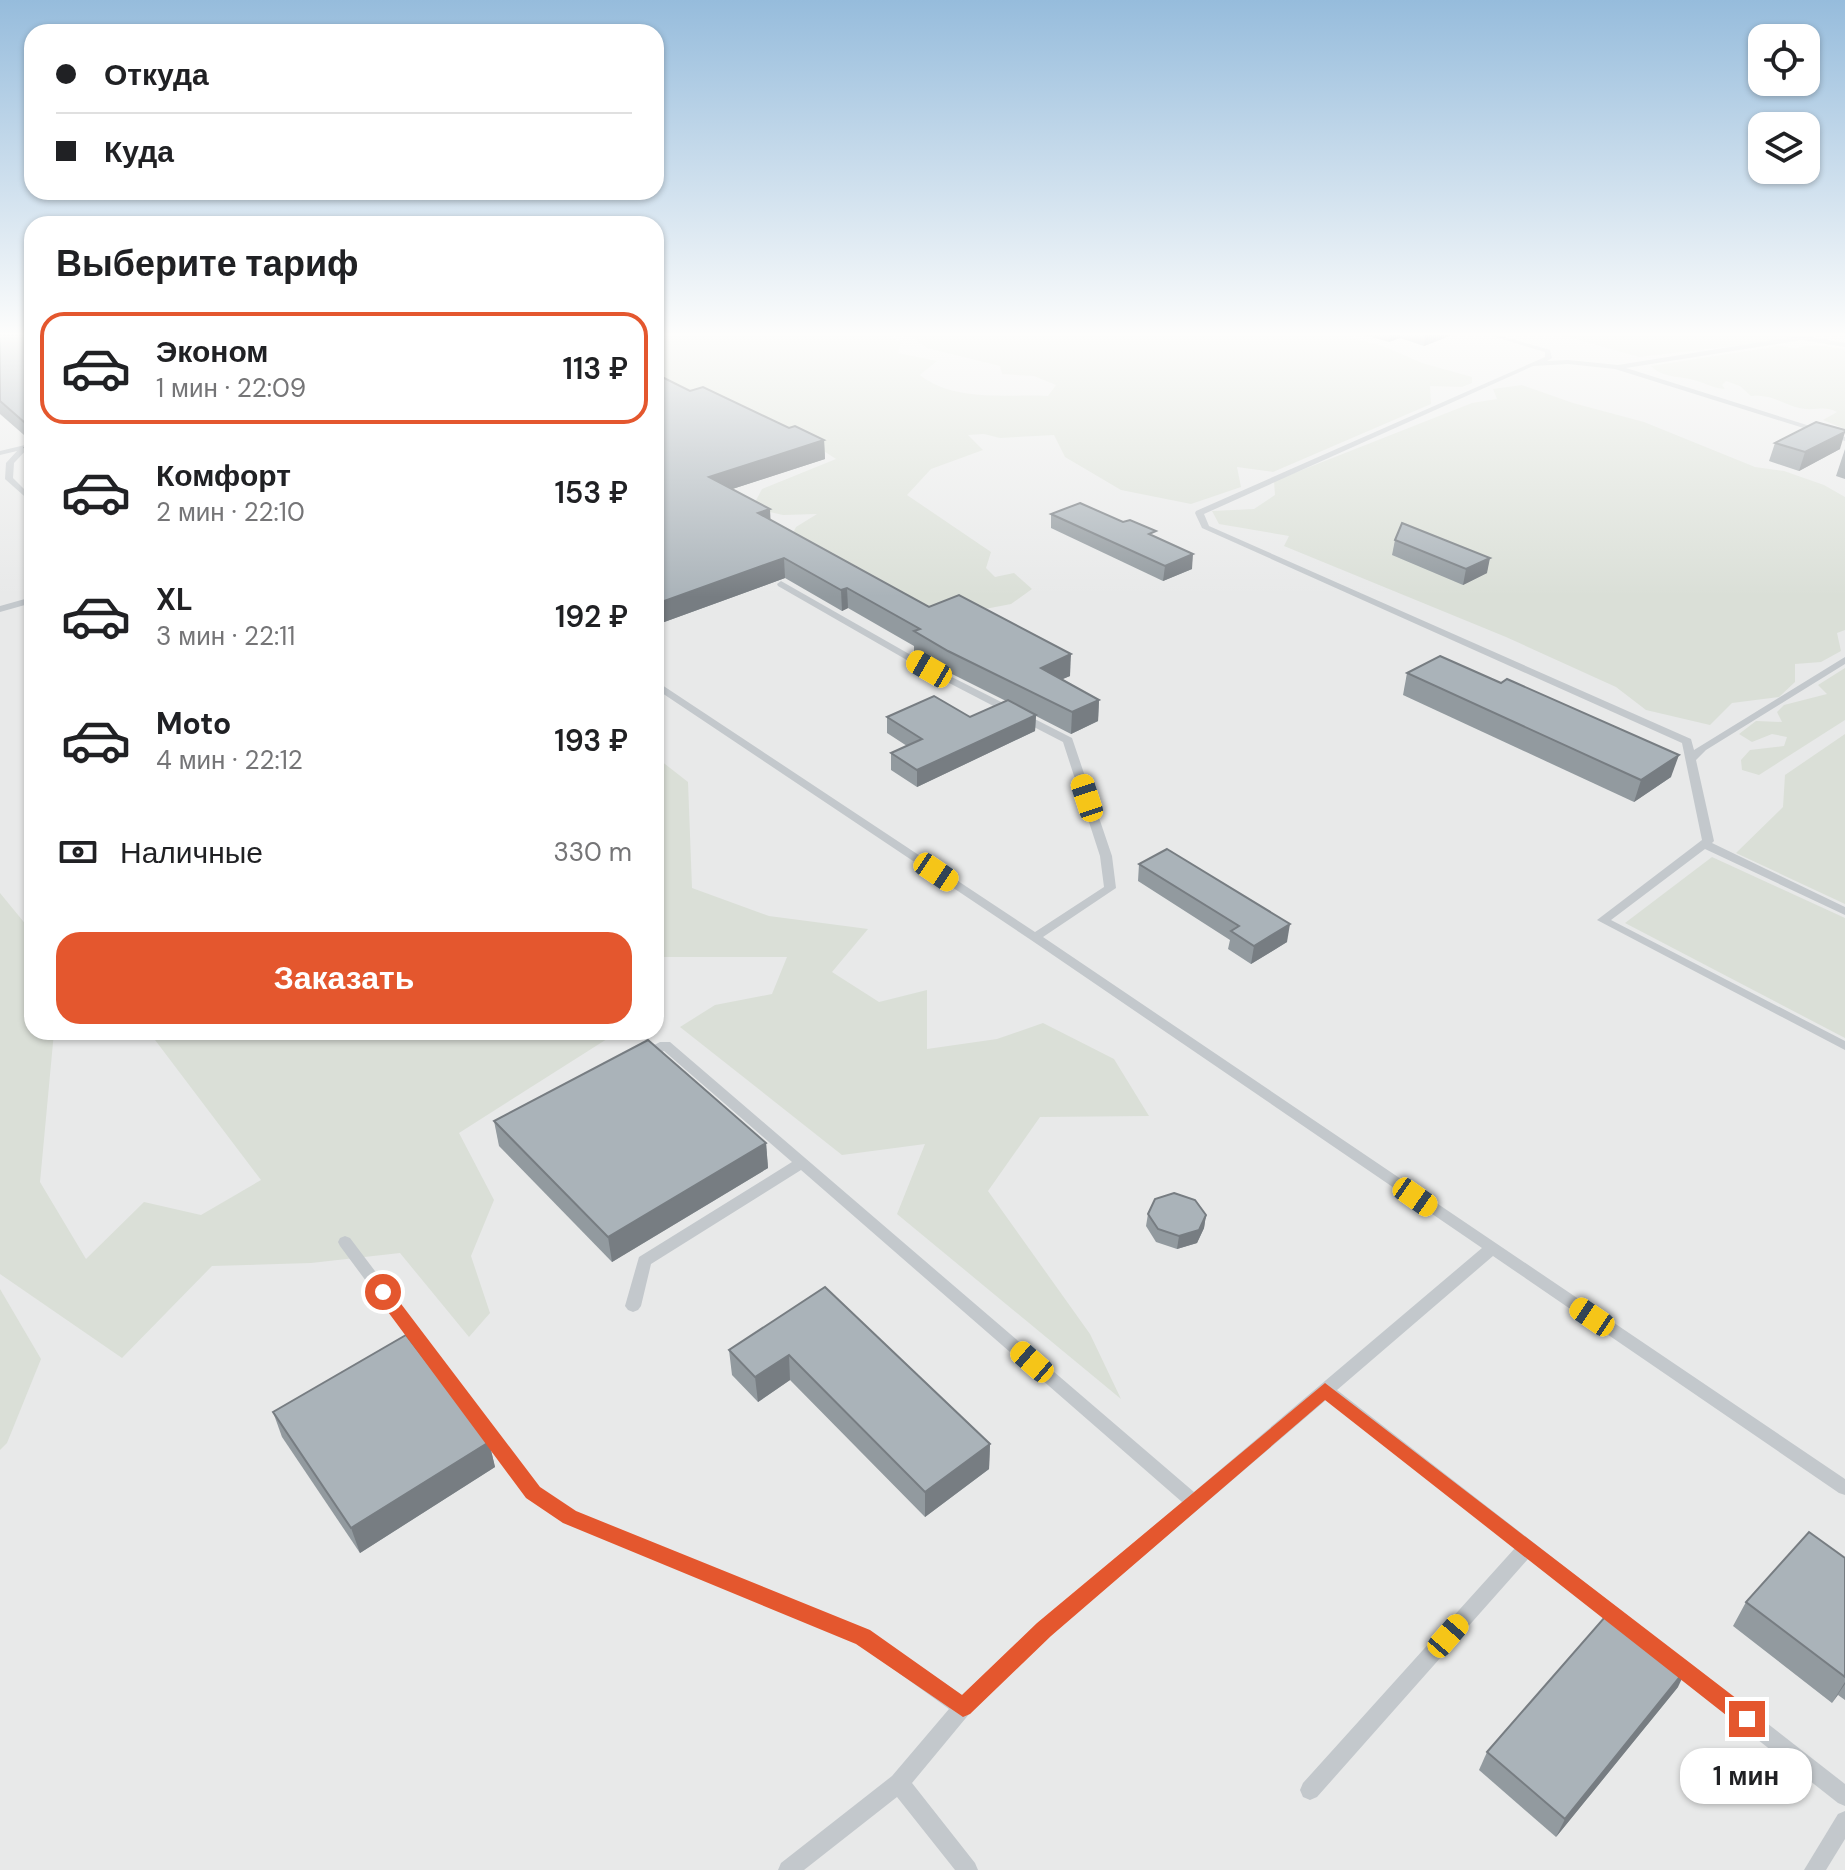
<!DOCTYPE html>
<html lang="ru">
<head>
<meta charset="utf-8">
<style>
  :root { --surface:#fff; --page:#f6f6f6; --text:#202124; --muted:#757577; --line:#e0e0e0; --accent:#e4572e }
  body { margin:0; font-family:"DM Sans",sans-serif; background:var(--page); color:var(--text); height:100vh; display:flex; flex-direction:column; font-size:30px; white-space:nowrap }
  * { box-sizing:border-box; margin:0 }
  p { font-size:26px; color:var(--muted) }
  .icon { flex:none; width:44px; height:44px; fill:none; stroke:currentColor; stroke-width:2; stroke-linecap:round; stroke-linejoin:round }
  .map { position:relative; flex:1; overflow:hidden }
  .side { position:absolute; left:24px; top:216px; width:640px; height:824px; display:flex; flex-direction:column; background:var(--surface); border-radius:24px; box-shadow:0 2px 6px #0004 }
  .side>* { flex:none }
  .banner { position:absolute; left:24px; top:24px; width:640px; height:176px; border-radius:24px; box-shadow:0 2px 6px #0004; display:grid; align-content:center; height:176px; padding:0 32px; background:var(--surface) }
  .tools { position:absolute; left:1748px; top:24px; display:grid; gap:16px }
  .tools a { display:grid; place-items:center; width:72px; height:72px; border-radius:16px; background:var(--surface); box-shadow:0 2px 6px #0004; font-size:40px }
  .end { position:absolute; width:36px; height:36px; margin:-18px; border:10px solid #e4572e; background:#fff; box-shadow:0 0 0 4px #fff }
  .from { border-radius:50% }
  .bubble { position:absolute; height:56px; border-radius:24px; background:var(--surface); box-shadow:0 2px 6px #0004; font-size:26px; font-weight:600; line-height:56px; text-align:center }
  .car { position:absolute; width:24px; height:48px; margin:-24px -12px; border-radius:10px; box-shadow:0 0 6px 2px #0007; background:linear-gradient(#f5c518 24%,#345 0 40%,#f5c518 0 76%,#345 0 86%,#f5c518 0) }
  .banner b { display:flex; align-items:center; gap:28px; height:76px; font-size:30px }
  .banner b+b { border-top:2px solid var(--line) }
  .banner i { width:20px; height:20px; background:var(--text) }
  ul { padding:0; list-style:none }
  li { display:flex; align-items:center; gap:24px; height:112px; margin:0 16px 12px; padding:0 16px; border:4px solid transparent; border-radius:24px }
  li div { flex:1 }
  li b { display:block; font-size:30px }
  li em { font-style:normal; font-weight:600 }
  li.selected { border-color:var(--accent) }
  li>.icon { width:72px; height:72px; stroke-width:1.5 }
  h2 { padding:0 32px; font-size:36px; line-height:96px }
  .pay { display:flex; align-items:center; gap:20px; height:88px; padding:0 32px; font-size:30px }
  .pay p { margin-inline-start:auto }
  .action { display:flex; gap:16px; margin-top:auto; padding:16px 32px }
  .action a { flex:1; height:92px; border-radius:24px; background:var(--accent); color:#fff; font-size:32px; font-weight:600; line-height:92px; text-align:center }
  .map>svg:first-child { display:block }
</style>
</head>
<body>
<div class="map">
<svg width="1845" height="1870" viewBox="0 0 1845 1870">
  <rect width="100%" height="100%" fill="#fafaf8"/>
  <polygon fill="#e8e9e9" points="0,335 32,335 32,1032 656,1032 656,335 1845,335 1845,1870 0,1870"/>
  <g fill="#dadfd7">
    <path d="M656,335H884L901,342L898,353L937,361L920,375C953,402 1007,394 1048,396L1056,385L1034,376L1002,374L1000,366L927,348L909,335H1341L1383,346L1422,363L1472,377V383L1462,387L1430,386L1431,404L1273,472L1237,467L1241,487L1191,504L1121,490L1065,457L1054,435L1000,438L984,434L968,435L983,450L931,469L907,495L991,552L986,568L995,577L1014,573L1032,589L1011,604L928,620L786,546L796,527L817,514L783,515L752,508L762,489L836,459L819,448L656,390Z"/>
    <polygon points="1561,335 1798,335 1802,338 1639,357"/>
    <path d="M1816,345L1845,349V429L1823,420L1837,412C1826,406 1818,410 1806,409C1785,407 1776,394 1751,396L1740,386L1726,381L1722,385L1725,389C1714,388 1709,385 1700,382C1683,375 1665,380 1651,366L1779,346L1794,348Z"/>
    <polygon points="1522,385 1573,403 1644,422 1755,467 1784,471 1824,485 1845,497 1845,630 1837,633 1841,651 1821,662 1795,664 1795,682 1779,697 1732,703 1710,725 1646,710 1616,687 1506,637 1284,546 1289,536 1219,524 1212,511 1254,509 1275,495 1274,481 1472,403 1497,399 1493,389"/>
    <polygon points="1845,668 1845,720 1759,775 1742,770 1741,760 1750,750 1784,746 1787,737 1772,734 1752,742 1739,734 1756,721 1782,722 1777,712 1784,705 1827,694 1818,685"/>
    <polygon points="1845,734 1845,904 1736,853 1783,807 1785,775"/>
    <polygon points="656,757 688,782 692,888 769,916 868,929 832,972 879,1002 927,990 927,1049 997,1039 1043,1023 1114,1059 1149,1116 1040,1117 988,1191 1090,1334 1121,1399 897,1214 925,1144 842,1155 680,1027 715,1005 772,994 787,957 656,957"/>
    <polygon points="1712,857 1845,918 1845,1038 1625,923"/>
    <polygon points="0,893 32,932 32,1032 54,1032 40,1182 86,1259 144,1202 201,1215 261,1180 149,1032 618,1032 459,1133 494,1200 471,1256 490,1313 469,1337 400,1253 311,1263 212,1266 122,1358 0,1274"/>
    <polygon points="0,1289 41,1359 7,1443 0,1450"/>
  </g>
  <g fill="none" stroke-linecap="round" stroke-linejoin="round">
    <g fill="#c3c8cc" fill-rule="evenodd">
      <polygon points="1489,335 1498,335 1550,350 1552,358 1547,361 1568,360 1618,365 1799,336 1800,335 1845,343 1845,347 1802,340 1626,368 1845,437 1845,441 1615,369 1568,364 1533,366 1204,514 1209,526 1691,739 1694,750 1845,657 1845,664 1706,750 1696,760 1714,841 1712,843 1845,907 1845,915 1705,849 1611,920 1845,1041 1845,1050 1597,920 1702,840 1682,743 1202,528 1195,513 1196,511 1545,357 1545,352"/>
      <polygon points="25,445 29,447 14,463 13,478 32,497 32,503 5,479 6,463 17,451 0,455 0,451"/>
      <polygon points="781,581 932,667 1072,738 1112,856 1116,888 1043,937 1845,1479 1845,1495 1839,1493 1493,1256 1337,1390 1628,1616 1631,1622 1628,1628 1622,1630 1616,1628 1528,1559 1317,1797 1310,1800 1303,1797 1300,1790 1303,1783 1515,1548 1326,1400 1050,1636 970,1713 912,1783 975,1863 978,1870 955,1870 897,1797 804,1870 778,1870 781,1863 892,1776 949,1709 857,1643 564,1522 527,1498 340,1246 338,1242 340,1238 345,1236 350,1238 539,1488 576,1512 869,1631 962,1695 1038,1624 1182,1502 801,1170 651,1264 641,1306 638,1310 633,1312 628,1310 625,1306 639,1257 792,1162 664,1051 644,1060 639,1059 637,1056 639,1053 660,1042 670,1042 1194,1492 1482,1248 1031,940 656,689 656,682 659,683 1035,932 1104,887 1100,856 1063,742 926,671 778,586 777,584"/>
      <polygon points="32,597 32,603 0,612 0,606"/>
      <polygon points="1675,1654 1682,1657 1845,1784 1845,1806 1838,1803 1668,1669 1666,1663 1668,1657"/>
      <polygon points="1845,1811 1845,1839 1826,1870 1804,1870 1838,1814"/>
    </g>
  </g>
  <g fill="#929a9f">
    <polygon points="0,335 32,335 32,442 0,414"/>
    <polygon points="1365,335 1452,335 1424,346 1400,338 1389,342"/>
    <polygon points="690,391 789,428 824,440 825,459 732,489 770,520 929,607 1070,676 1062,679 1099,700 1098,721 1071,734 1036,716 1035,731 917,787 891,770 891,753 907,746 887,733 887,717 970,717 1006,701 948,672 914,652 914,646 848,608 842,611 785,578 656,625"/>
    <polygon points="1775,443 1840,449 1799,471 1769,461"/>
    <polygon points="32,446 32,467 25,448"/>
    <polygon points="1845,449 1845,479 1836,476"/>
    <polygon points="1051,514 1156,537 1192,569 1163,581 1051,528"/>
    <polygon points="1395,540 1487,573 1463,585 1392,555"/>
    <polygon points="1407,673 1501,683 1671,777 1634,802 1403,695"/>
    <polygon points="1139,864 1287,942 1251,964 1228,949 1230,940 1138,881"/>
    <polygon points="494,1121 766,1143 768,1168 612,1262 499,1146"/>
    <polygon points="1148,1214 1206,1215 1204,1228 1197,1243 1177,1249 1156,1242 1146,1226"/>
    <polygon points="825,1287 990,1444 989,1469 925,1517 790,1380 758,1402 732,1375 729,1350"/>
    <polygon points="273,1412 489,1442 495,1467 360,1553 282,1437"/>
    <polygon points="1845,1558 1845,1700 1838,1695 1832,1703 1733,1626 1746,1602"/>
    <polygon points="1678,1687 1556,1837 1479,1770 1487,1752"/>
  </g>
  <g fill="#777d82">
    <polygon points="1390,335 1401,335 1400,338 1389,342"/>
    <polygon points="1426,335 1452,335 1424,346"/>
    <polygon points="1845,432 1840,449 1799,471 1805,452"/>
    <polygon points="824,440 825,459 711,496 709,477"/>
    <polygon points="770,509 771,529 758,513"/>
    <polygon points="1193,554 1192,569 1163,581 1165,566"/>
    <polygon points="784,558 785,578 656,625 656,604"/>
    <polygon points="1490,558 1487,573 1463,585 1466,569"/>
    <polygon points="847,588 848,608 842,611 841,590"/>
    <polygon points="1071,654 1070,676 1040,689 1041,668"/>
    <polygon points="1099,700 1098,721 1071,734 1072,712"/>
    <polygon points="1036,715 1035,731 917,787 917,770"/>
    <polygon points="1679,755 1671,777 1634,802 1641,780"/>
    <polygon points="1290,924 1287,942 1251,964 1254,946"/>
    <polygon points="766,1143 768,1168 612,1262 608,1237"/>
    <polygon points="1206,1215 1204,1228 1197,1243 1177,1249 1179,1236"/>
    <polygon points="789,1355 790,1380 758,1402 755,1377"/>
    <polygon points="489,1442 495,1467 360,1553 351,1528"/>
    <polygon points="990,1444 989,1469 925,1517 925,1492"/>
    <polygon points="1687,1668 1678,1687 1556,1837 1565,1819"/>
    <polygon points="1845,1682 1845,1684 1832,1703"/>
  </g>
  <g fill="#aab3b9" stroke="#777d82" stroke-width="2">
    <polygon points="0,335 32,335 32,429 0,401"/>
    <polygon points="656,374 690,391 703,387 789,428 795,426 824,440 709,477 770,509 758,513 929,607 959,595 1071,654 1041,668 1099,700 1072,712 948,651 914,631 920,629 847,588 841,590 784,558 656,604"/>
    <polygon points="1816,422 1845,430 1845,432 1805,452 1775,443"/>
    <polygon points="32,446 32,454 25,448"/>
    <polygon points="1080,503 1123,522 1130,520 1156,531 1149,534 1193,554 1165,566 1051,514"/>
    <polygon points="1402,523 1490,558 1466,569 1395,540"/>
    <polygon points="1440,656 1501,683 1507,679 1679,755 1641,780 1407,673"/>
    <polygon points="934,696 970,717 1008,700 1036,715 917,770 891,753 922,739 887,717"/>
    <polygon points="1167,849 1290,924 1254,946 1231,931 1239,926 1139,864"/>
    <polygon points="648,1040 766,1143 608,1237 494,1121"/>
    <polygon points="1174,1193 1195,1200 1206,1215 1199,1230 1179,1236 1158,1229 1148,1214 1155,1199"/>
    <polygon points="825,1287 990,1444 925,1492 789,1355 755,1377 729,1350"/>
    <polygon points="406,1335 489,1442 351,1528 273,1412"/>
    <polygon points="1809,1532 1845,1558 1845,1677 1746,1602"/>
    <polygon points="1611,1610 1687,1668 1565,1819 1487,1752"/>
  </g>
  <linearGradient id="sky" x2="0" y2="1"><stop stop-color="#96bcdc"/><stop offset="0.56" stop-color="#fdfdfc"/><stop offset="1" stop-color="#fdfdfc" stop-opacity="0"/></linearGradient>
  <rect width="1845" height="597" fill="url(#sky)"/>
  <polygon fill="#e4572e" points="383,1286 389,1288 540,1487 576,1511 870,1630 962,1695 1037,1623 1325,1383 1754,1712 1757,1719 1754,1726 1747,1729 1740,1726 1325,1400 1051,1636 970,1714 963,1717 856,1644 563,1523 526,1498 377,1297 375,1292 377,1288"/>
</svg>
<div class="tools">
<a><svg class="icon" aria-label="locate" viewBox="0 0 24 24"><circle cx="12" cy="12" r="6"/><path d="M12 2v4M12 18v4M2 12h4M18 12h4"/></svg></a>
<a><svg class="icon" aria-label="layers" viewBox="0 0 24 24"><path d="M12 4l9 5-9 5-9-5zM3 14l9 5 9-5"/></svg></a>
</div>
<i class="end from" style="left:383px;top:1292px"></i>
<i class="end" style="left:1747px;top:1719px"></i>
<div class="bubble" style="left:1680px;top:1748px;width:132px">1 мин</div>
<i class="car" style="left:929px;top:669px;rotate:300deg"></i>
<i class="car" style="left:1087px;top:798px;rotate:342deg"></i>
<i class="car" style="left:936px;top:872px;rotate:124deg"></i>
<i class="car" style="left:1415px;top:1197px;rotate:125deg"></i>
<i class="car" style="left:1592px;top:1317px;rotate:304deg"></i>
<i class="car" style="left:1032px;top:1362px;rotate:311deg"></i>
<i class="car" style="left:1448px;top:1636px;rotate:41deg"></i>
<div class="banner">
<b><i class="from"></i>Откуда</b>
<b><i></i>Куда</b>
</div>
<section class="side">
<h2>Выберите тариф</h2>
<ul>
<li class="selected"><svg class="icon" aria-label="car" viewBox="0 0 24 24"><path d="M5 17H2v-5l4-1 3-4h7l3 4 3 1v5h-3M9 17h6M6 11h13"/><circle cx="7" cy="17" r="2"/><circle cx="17" cy="17" r="2"/></svg><div><b>Эконом</b><p>1 мин · 22:09</p></div><em>113 ₽</em></li>
<li><svg class="icon" aria-label="car" viewBox="0 0 24 24"><path d="M5 17H2v-5l4-1 3-4h7l3 4 3 1v5h-3M9 17h6M6 11h13"/><circle cx="7" cy="17" r="2"/><circle cx="17" cy="17" r="2"/></svg><div><b>Комфорт</b><p>2 мин · 22:10</p></div><em>153 ₽</em></li>
<li><svg class="icon" aria-label="car" viewBox="0 0 24 24"><path d="M5 17H2v-5l4-1 3-4h7l3 4 3 1v5h-3M9 17h6M6 11h13"/><circle cx="7" cy="17" r="2"/><circle cx="17" cy="17" r="2"/></svg><div><b>XL</b><p>3 мин · 22:11</p></div><em>192 ₽</em></li>
<li><svg class="icon" aria-label="car" viewBox="0 0 24 24"><path d="M5 17H2v-5l4-1 3-4h7l3 4 3 1v5h-3M9 17h6M6 11h13"/><circle cx="7" cy="17" r="2"/><circle cx="17" cy="17" r="2"/></svg><div><b>Moto</b><p>4 мин · 22:12</p></div><em>193 ₽</em></li>
</ul>
<div class="pay"><svg class="icon" aria-label="cash" viewBox="0 0 24 24"><path d="M3 7h18v10H3z"/><circle cx="12" cy="12" r="2"/></svg>Наличные<p>330 m</p></div>
<div class="action"><a>Заказать</a></div>
</section>
</div>
</body>
</html>
